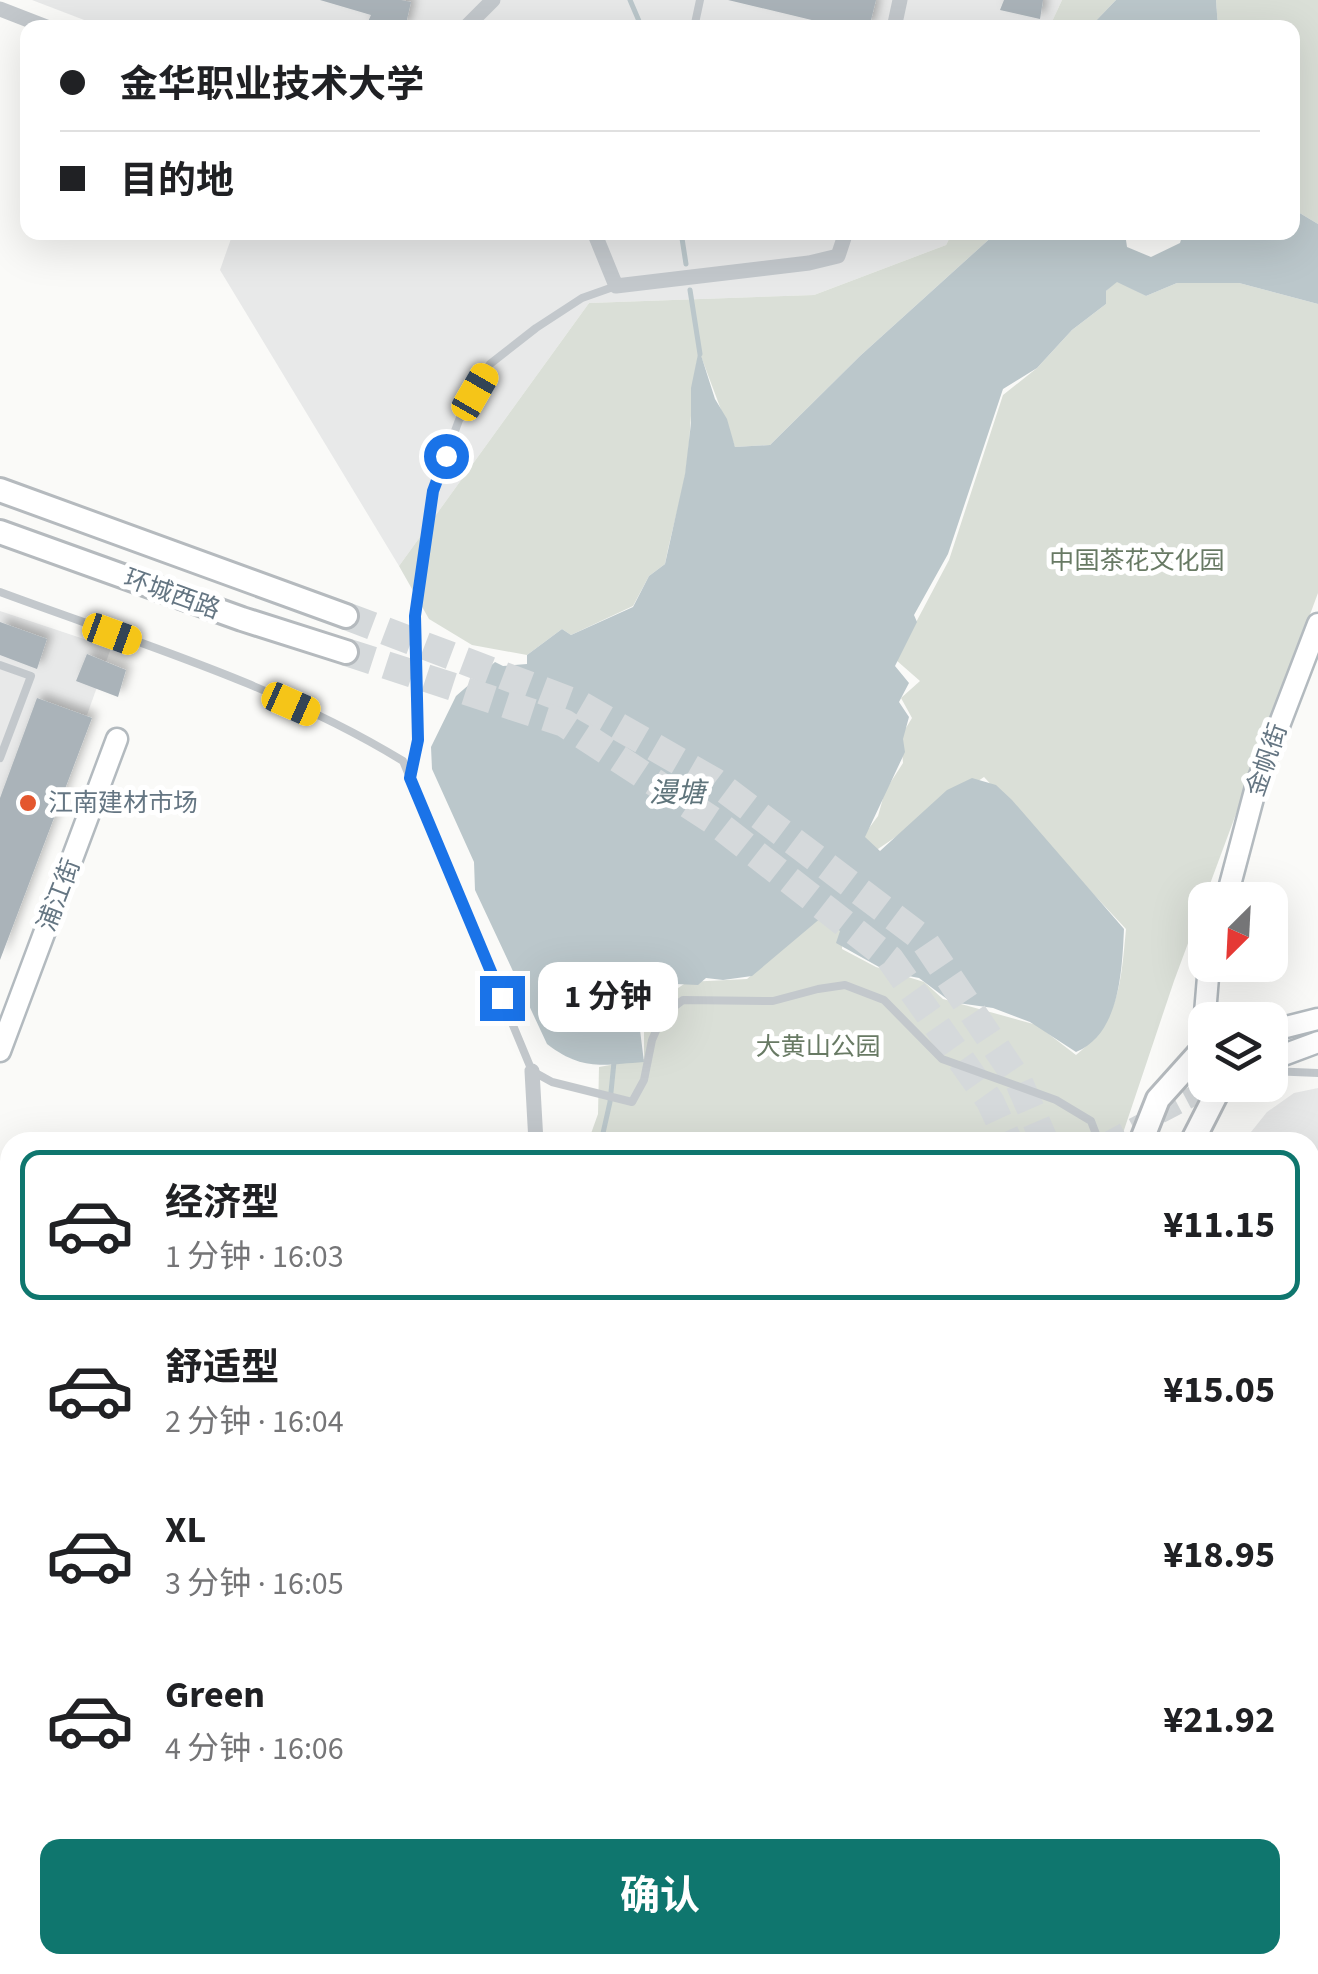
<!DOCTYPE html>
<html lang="zh">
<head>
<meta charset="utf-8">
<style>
  :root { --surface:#fff; --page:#f6f6f6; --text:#202124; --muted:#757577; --line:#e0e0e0; --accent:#0f766e }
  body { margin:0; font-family:"Source Sans 3","Noto Sans SC",sans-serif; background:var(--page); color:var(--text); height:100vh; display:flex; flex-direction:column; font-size:38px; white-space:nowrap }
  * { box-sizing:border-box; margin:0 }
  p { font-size:32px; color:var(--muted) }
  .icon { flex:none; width:55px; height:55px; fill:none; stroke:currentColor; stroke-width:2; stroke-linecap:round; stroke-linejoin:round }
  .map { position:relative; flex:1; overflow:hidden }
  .details { position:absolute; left:0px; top:1132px; width:1320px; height:842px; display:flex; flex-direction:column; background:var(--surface); border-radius:30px 30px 0 0; box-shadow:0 10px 40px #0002 }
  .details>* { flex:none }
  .guide { position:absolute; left:20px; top:20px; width:1280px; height:220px; border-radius:20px; box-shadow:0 10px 40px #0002; display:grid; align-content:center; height:220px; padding:0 40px; background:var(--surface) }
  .needle { width:65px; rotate:204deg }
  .controls { position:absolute; left:1188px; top:882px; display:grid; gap:20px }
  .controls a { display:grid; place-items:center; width:100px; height:100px; border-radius:20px; background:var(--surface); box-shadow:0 10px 40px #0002; font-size:50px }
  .end { position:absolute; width:45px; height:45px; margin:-22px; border:12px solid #1a73e8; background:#fff; box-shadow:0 0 0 5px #fff }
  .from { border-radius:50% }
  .bubble { position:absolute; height:70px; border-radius:20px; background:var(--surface); box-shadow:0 10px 40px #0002; font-size:32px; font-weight:700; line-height:70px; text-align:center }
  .car { position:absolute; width:30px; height:60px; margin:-30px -15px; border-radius:12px; box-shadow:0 0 8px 2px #0007; background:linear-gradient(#f5c518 24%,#345 0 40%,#f5c518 0 76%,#345 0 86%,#f5c518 0) }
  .guide b { display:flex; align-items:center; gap:35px; height:95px; font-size:38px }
  .guide b+b { border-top:2px solid var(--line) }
  .guide i { width:25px; height:25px; background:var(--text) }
  ul { padding:18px 0 0; list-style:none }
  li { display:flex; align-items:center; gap:30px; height:150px; margin:0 20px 15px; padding:0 20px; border:5px solid transparent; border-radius:20px }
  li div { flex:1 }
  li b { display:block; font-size:38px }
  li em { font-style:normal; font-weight:700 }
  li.on { border-color:var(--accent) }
  li>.icon { width:90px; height:90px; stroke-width:1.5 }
  .action { display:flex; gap:20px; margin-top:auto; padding:20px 40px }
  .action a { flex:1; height:115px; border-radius:20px; background:var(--accent); color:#fff; font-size:40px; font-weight:700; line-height:115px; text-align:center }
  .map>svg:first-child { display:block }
</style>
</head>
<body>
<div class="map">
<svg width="1318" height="1974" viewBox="0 0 1318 1974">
  <defs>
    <filter id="shadow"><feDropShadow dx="5.5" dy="-5.5" stdDeviation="5" flood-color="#0004"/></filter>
  </defs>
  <rect width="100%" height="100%" fill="#fafaf8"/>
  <g fill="#e8e9e9">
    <polygon points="32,0 1062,0 1049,28 105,28"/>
    <polygon points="233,233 952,233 946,245 814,295 589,303 399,566 220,270"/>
    <polygon points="0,611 111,648 0,958"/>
    <polygon points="1318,1088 1318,1445 1310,1444 1310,1142 1243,1142 1267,1112 1294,1093"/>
  </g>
  <g fill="#dadfd7">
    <polygon points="1062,0 1116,0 1090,27 1049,28"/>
    <polygon points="1216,0 1318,0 1318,224 1293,209 1292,28 1218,27"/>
    <path d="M952,233H996L860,356L770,445L735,447L699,351C690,391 692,430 686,470C681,501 671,532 665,564L649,576L633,606L571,635L562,629L527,655L472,645L429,619L399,566L589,303L814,295L946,245Z"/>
    <path d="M1117,281L1146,296L1177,283H1239L1318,304V593L1174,981L1120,1142H588L598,1114L599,1067L644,1059V1011L687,982L747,979L821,916L843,930L842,949L876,967L924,982L943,999L1037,1025L1076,1055C1120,1020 1121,982 1126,929L984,777L875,851L861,839L878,816L885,791L903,763L901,736L912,718L901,698L920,681L896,660L949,560L1003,395L1037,368L1072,330L1106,304V291Z"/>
    <polygon points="203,1965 602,1965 599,1974 225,1974"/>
  </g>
  <g fill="#bbc7cb">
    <polygon points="1116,0 1216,0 1218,27 1090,27"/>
    <path d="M1293,209L1318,224V304L1239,283H1177L1146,296L1117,282L1106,291V304L1072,330L1037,368L1003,389L948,554L914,615L917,622L895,666L909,683L899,702L909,717L903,739L905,752L865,837L880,851L947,790L972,778L996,785L1012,800L1124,929C1122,970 1120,1034 1076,1052L1030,1022L993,1008L951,1002L919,978L888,972L836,943L840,931L822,917L752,976L723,980L706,978L698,985L676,984L639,1022L644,1062C602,1065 582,1071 547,1044L475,890L474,862L432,769L431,747L456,696L495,662L503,666L527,664V655L562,629L571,635L633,607L649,576L665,564L685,474L691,423V388L699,349L715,399L727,419L735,447L770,445L860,356L996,233H1125L1127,247L1151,257L1180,243L1183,233L1292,232Z"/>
  </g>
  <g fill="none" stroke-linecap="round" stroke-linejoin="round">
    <g stroke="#bbc7cb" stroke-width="5">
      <polyline points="630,0 642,28"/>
      <polyline points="681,232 686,264"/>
      <polyline points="690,290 700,354"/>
      <polyline points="601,1142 610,1102 614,1062"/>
      <polyline points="239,1965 239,1974"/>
    </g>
  </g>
  <g fill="#aab3b9" filter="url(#shadow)">
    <polygon points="320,0 401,0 411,2 405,28 371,28 366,26 371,15"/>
    <polygon points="728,0 876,0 869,28 845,28"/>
    <polygon points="1004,0 1043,0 1040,19 1000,10"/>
    <polygon points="0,622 47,639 37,669 0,655"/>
    <polygon points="87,654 126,670 118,697 76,681"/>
    <polygon points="37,698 92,718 0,960 0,798"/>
    <polygon points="1310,1404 1318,1405 1318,1442 1310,1441"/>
  </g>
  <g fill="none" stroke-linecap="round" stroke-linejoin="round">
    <g stroke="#d5d9db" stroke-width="20" stroke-dasharray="20 10" stroke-linecap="butt">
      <polyline points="1107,1142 1214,1085"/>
      <polyline points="0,1736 10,1730"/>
    </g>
    <g stroke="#d5d9db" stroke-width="28" stroke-dasharray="28 14" stroke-linecap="butt">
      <polyline points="346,616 581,705 715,782 923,939 1018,1080 1045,1142"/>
      <polyline points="346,652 564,723 715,822 890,959 990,1101 1009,1142"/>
    </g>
    <g stroke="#b3babf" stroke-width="25">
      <g id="secondary">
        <polyline points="1226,900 1257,783 1318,624"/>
        <polyline points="1270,1031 1318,1019"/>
        <polyline points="0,1051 117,739"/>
        <polyline points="1205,1054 1202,1050 1209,965"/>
        <polyline points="1270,1060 1318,1042"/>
      </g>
    </g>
    <g stroke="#b5babe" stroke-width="28">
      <g id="primary">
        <polyline points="0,490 346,616"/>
        <polyline points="0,532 242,619 346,652"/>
        <polyline points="1141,1142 1158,1099 1202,1050"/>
        <polyline points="1192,1142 1221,1085"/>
        <polyline points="1310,1855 1318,1887"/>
        <polyline points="1243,1965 1246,1974"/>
      </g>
    </g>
    <g stroke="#b4b9bd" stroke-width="32">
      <g id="highway">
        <polyline points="1277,1965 1279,1974"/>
        <polyline points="1304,1965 1306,1974"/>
      </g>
    </g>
    <g stroke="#c3c8cc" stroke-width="8">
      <polyline points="694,28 700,0"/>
      <path d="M0,592C135,642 279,685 403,761L532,1071L552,1082L632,1102L644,1080L652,1040L663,1015L683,1000L773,1001L818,989L845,985L884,1000L942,1059L1056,1100L1091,1121L1099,1142"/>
      <polyline points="0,665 31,676 0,758"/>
      <polyline points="410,775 419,740 415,616 433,491 459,420 490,364 536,328 582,298 616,286"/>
      <polyline points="1270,1071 1318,1073"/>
      <polyline points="1310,1210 1318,1211"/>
      <polyline points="1310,1384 1318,1386"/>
      <polyline points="1310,1681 1318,1679"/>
    </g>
    <g stroke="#c3c8cc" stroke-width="15">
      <polyline points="0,9 49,28"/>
      <polyline points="465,28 493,0"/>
      <polyline points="894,28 900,0"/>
      <polyline points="594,232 616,286 809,263 838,256 846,232"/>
      <polyline points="532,1071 536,1142"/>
      <polyline points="139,1974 144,1965"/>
      <polyline points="569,1974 572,1965"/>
    </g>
    <use href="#secondary" stroke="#fff" stroke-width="20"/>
    <use href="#primary" stroke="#fff" stroke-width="22"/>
    <use href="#highway" stroke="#fff" stroke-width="28"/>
  </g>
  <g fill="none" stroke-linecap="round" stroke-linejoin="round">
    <polyline stroke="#1a73e8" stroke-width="12" points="446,456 433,491 415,616 418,740 410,778 502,998"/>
  </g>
  <circle fill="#e4572e" stroke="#fff" stroke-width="4" cx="28" cy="803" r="10"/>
  <g text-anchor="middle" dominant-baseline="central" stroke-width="10" stroke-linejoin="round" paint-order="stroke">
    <g font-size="25" fill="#687a64" stroke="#fff">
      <text x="1137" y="561">中国茶花文化园</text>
      <text x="818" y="1047">大黄山公园</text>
    </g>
    <g font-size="25" fill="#657683" stroke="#fff">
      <text transform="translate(172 594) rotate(20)">环城西路</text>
      <text transform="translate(1267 760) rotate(-71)">金帆街</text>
      <text transform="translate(59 895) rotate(-69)">浦江街</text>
    </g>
    <g font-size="25" fill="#657683" stroke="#fff" text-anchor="start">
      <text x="48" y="803">江南建材市场</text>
    </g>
    <g font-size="28" font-style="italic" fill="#60757c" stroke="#fff">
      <text x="677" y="793">漫塘</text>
    </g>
  </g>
</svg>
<div class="controls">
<a><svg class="needle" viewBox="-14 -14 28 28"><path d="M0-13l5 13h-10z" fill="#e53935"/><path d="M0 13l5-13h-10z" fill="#757577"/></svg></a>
<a><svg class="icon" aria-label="layers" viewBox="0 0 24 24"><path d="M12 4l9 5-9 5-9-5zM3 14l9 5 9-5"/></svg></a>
</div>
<i class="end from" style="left:446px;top:456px"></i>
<i class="end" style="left:502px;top:998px"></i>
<div class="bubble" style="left:538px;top:962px;width:140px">1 分钟</div>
<i class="car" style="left:475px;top:392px;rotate:30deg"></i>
<i class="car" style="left:112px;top:634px;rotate:110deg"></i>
<i class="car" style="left:291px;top:704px;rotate:114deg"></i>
<div class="guide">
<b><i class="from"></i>金华职业技术大学</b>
<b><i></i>目的地</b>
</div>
<section class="details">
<ul>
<li class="on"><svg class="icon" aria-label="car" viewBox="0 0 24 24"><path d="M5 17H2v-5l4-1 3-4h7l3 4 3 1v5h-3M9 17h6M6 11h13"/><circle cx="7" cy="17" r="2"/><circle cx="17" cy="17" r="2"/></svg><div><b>经济型</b><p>1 分钟 · 16:03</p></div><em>¥11.15</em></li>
<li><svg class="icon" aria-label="car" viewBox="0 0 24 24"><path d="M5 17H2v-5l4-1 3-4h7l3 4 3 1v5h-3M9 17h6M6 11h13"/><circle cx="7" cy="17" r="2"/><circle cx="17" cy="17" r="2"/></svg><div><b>舒适型</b><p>2 分钟 · 16:04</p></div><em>¥15.05</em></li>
<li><svg class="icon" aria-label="car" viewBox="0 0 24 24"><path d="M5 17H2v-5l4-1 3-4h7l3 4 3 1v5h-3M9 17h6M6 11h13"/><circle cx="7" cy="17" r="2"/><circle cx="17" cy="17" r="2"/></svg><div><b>XL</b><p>3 分钟 · 16:05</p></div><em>¥18.95</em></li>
<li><svg class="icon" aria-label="car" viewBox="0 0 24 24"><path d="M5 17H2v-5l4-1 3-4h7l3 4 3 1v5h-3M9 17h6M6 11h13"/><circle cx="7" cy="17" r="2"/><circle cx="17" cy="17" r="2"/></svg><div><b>Green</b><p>4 分钟 · 16:06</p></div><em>¥21.92</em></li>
</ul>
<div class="action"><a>确认</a></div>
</section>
</div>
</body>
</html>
